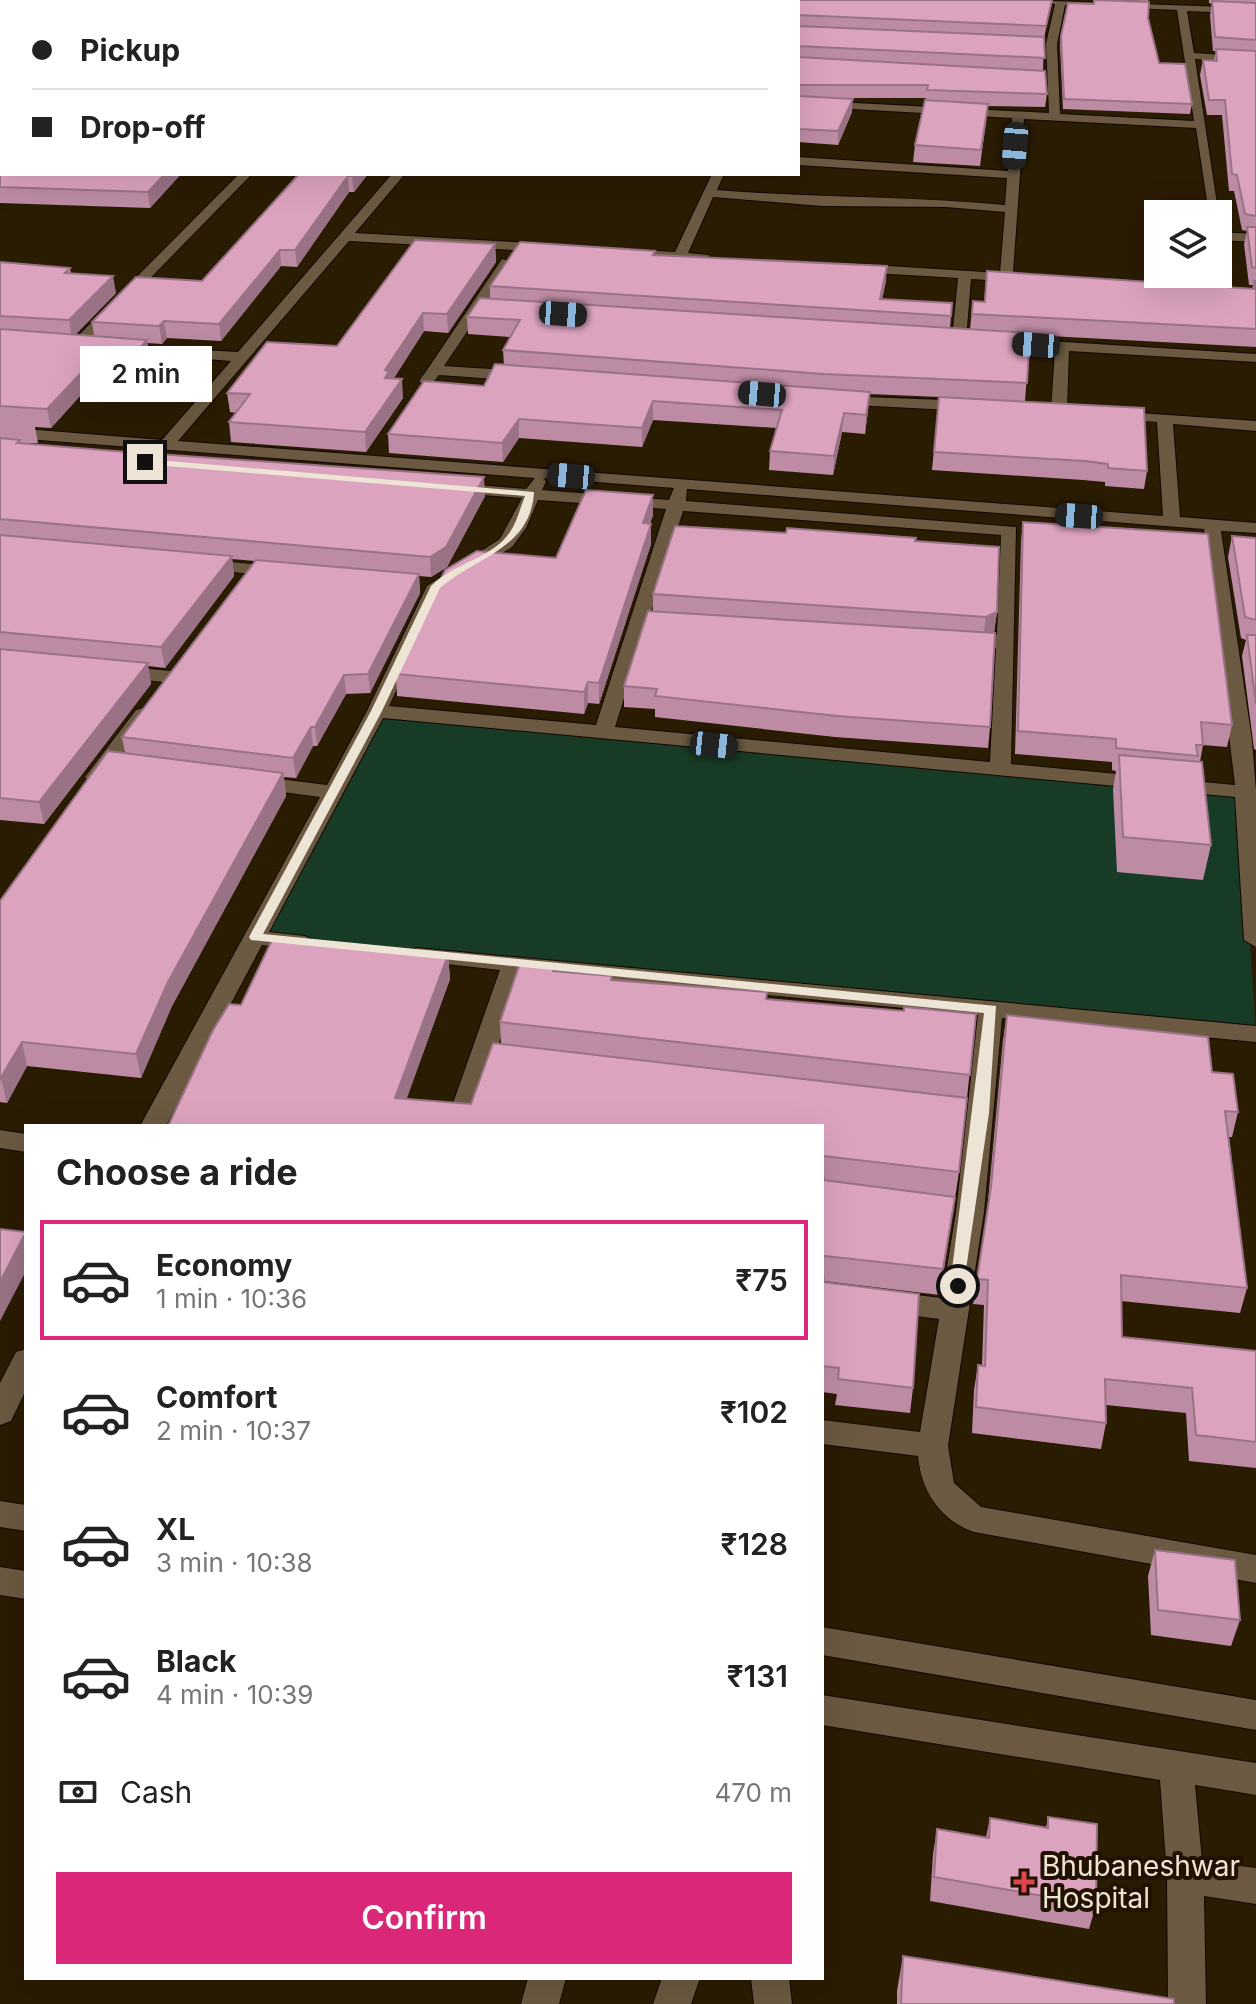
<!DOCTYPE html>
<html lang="en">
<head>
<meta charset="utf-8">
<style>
  :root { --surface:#fff; --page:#f2f2f2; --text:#222; --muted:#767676; --line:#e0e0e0; --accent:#db2777 }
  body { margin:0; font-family:Inter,sans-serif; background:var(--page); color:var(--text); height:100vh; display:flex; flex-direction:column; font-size:30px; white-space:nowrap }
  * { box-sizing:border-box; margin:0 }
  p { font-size:26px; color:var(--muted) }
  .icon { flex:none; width:44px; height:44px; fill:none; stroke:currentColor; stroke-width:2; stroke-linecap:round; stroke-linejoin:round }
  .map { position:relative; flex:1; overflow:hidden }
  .side { position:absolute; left:24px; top:1124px; width:800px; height:856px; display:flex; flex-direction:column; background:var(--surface); border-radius:0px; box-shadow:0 8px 32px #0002 }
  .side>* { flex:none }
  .guide { position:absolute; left:0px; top:0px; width:800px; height:176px; box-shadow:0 8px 32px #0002; display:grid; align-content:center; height:176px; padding:0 32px; background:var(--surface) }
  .buttons { position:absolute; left:1144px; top:200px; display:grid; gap:16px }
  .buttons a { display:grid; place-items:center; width:88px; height:88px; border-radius:0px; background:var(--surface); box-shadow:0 8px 32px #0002; font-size:40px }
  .end { position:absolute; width:36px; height:36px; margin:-18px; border:10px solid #eee4d6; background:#111; box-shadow:0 0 0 4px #111 }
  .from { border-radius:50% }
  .bubble { position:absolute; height:56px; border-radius:0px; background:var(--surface); box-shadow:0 8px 32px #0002; font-size:26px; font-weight:600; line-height:56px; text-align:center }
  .car { position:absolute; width:24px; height:48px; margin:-24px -12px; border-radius:10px; box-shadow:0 0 6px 2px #0007; background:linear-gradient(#222 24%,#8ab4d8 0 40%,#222 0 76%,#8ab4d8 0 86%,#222 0) }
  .guide b { display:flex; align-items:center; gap:28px; height:76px; font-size:30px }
  .guide b+b { border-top:2px solid var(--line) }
  .guide i { width:20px; height:20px; background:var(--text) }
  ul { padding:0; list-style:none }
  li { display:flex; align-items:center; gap:24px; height:120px; margin:0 16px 12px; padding:0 16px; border:4px solid transparent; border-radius:0px }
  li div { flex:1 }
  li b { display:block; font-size:30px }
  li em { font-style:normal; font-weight:600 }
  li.active { border-color:var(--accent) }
  li>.icon { width:72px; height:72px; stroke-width:1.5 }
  h2 { padding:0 32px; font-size:36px; line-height:96px }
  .pay { display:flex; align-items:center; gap:20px; height:88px; padding:0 32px; font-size:30px }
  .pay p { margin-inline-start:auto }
  .cta { display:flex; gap:16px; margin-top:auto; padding:16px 32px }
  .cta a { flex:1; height:92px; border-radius:0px; background:var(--accent); color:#fff; font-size:32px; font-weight:600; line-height:92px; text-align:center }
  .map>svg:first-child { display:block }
</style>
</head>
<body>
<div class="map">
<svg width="1256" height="2004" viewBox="0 0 1256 2004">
  <rect width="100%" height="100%" fill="#2a1b03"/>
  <polygon fill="#173b24" points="377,712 1241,796 1256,1034 256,937"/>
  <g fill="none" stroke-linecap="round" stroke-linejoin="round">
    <g stroke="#120500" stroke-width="2">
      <g id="minor">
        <path d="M1024,0L1256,8V14L1187,11L1194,53L1256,57V63L1195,59L1219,217L1209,214L1196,128L1024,119L1013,273L1027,278L1020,282L971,279L966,340L959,344L952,340L958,278L857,272L850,268L857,264L1000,273L1005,212L946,207L822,206L713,197L688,253L709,255V261L625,257L618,253L625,249L675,252L712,174H724L717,190C813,198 909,196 1005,205L1007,178L798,165V157L1008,171L1012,118L798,106V100L1049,113L1046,44L1055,4ZM1065,5L1177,10L1194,121L1060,114L1057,44Z"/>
        <polygon points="239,174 252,174 82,348 72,348 72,342"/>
        <path d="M392,174H405L355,233L549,244L556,248L549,252L349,241L178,441L1163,516L1157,422L1115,419L1109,417V411L1256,421V431L1173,424L1180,517L1256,523V533L1221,531L1252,740L1256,790V947L1244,940L1235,797L383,718L269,932L305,936L317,943L305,950L262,945L166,1126H140L320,797L253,788L243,782L253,776L327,785L367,711L427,586L500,539L522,498L454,493L446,488L454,483L526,489L535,478L0,437V427L162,440L231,361L118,352L113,351V345L238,352ZM544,478L674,488L669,500L542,490L546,482ZM687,489L1204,529L1235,785L1011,764L1016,527L686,501ZM538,500L666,509L596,725L389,706L444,589L512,547L526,528ZM683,511L1001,535L997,634L994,637L958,643L956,647L965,653L996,648L990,762L615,727Z"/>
        <polygon points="1218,232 1256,234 1256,242 1218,240"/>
        <polygon points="502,259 514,262 444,366 523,371 531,376 523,381 439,375 432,384 422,384 419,381 427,370"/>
        <polygon points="1218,270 1223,274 1222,289 1215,293 1208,289 1209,274 1218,274"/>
        <polygon points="998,338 1256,354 1256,362 1069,351 1067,410 1059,415 1051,410 1055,350 993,345 993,339"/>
        <polygon points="839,396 970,401 978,406 970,411 834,404 834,398"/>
        <polygon points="202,559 280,567 289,572 280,577 196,568 196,560"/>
        <polygon points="118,666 171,671 181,677 171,683 111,676 108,672 111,668"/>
        <polygon points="143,708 153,714 150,718 102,781 88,781 85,777 88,773 136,710"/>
        <path d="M417,948L1256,1026V1042L1002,1018L984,1212L948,1446L954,1483L981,1507L1256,1555V1583L974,1532C940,1520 921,1491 918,1456L822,1444V1420L920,1432L939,1319L822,1304V1284L942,1298L956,1212L978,1015L523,972L471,1126H445L500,970L409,960L405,955Z"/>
        <polygon points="0,1130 26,1134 26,1152 0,1148"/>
        <polygon points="26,1349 26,1390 11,1421 0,1425 0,1383 16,1352"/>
        <polygon points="0,1501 26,1505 26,1531 0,1527"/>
        <polygon points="0,1567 26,1571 26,1599 0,1595"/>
        <polygon points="822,1627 1256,1700 1256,1730 822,1655"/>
        <polygon points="822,1695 1256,1763 1256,1795 1195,1785 1202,1861 1256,1868 1256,1904 1204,1896 1206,2004 1168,2004 1167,1876 1160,1780 822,1725"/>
        <polygon points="528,1978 566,1978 559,2004 521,2004"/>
        <polygon points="662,1978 700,1978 691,2004 653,2004"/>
        <polygon points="751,1978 789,1978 792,2004 754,2004"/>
      </g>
    </g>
    <use href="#minor" fill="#6b5a41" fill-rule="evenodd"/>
  </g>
  <g fill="#bd8ca4">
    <polygon points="0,0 339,0 2,174 181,174 150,208 0,203"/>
    <polygon points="350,0 490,0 490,2 353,2"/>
    <polygon points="1052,0 1044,38 1043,71 1047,94 1045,107 988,106 980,166 913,162 915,145 926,98 838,98 852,112 838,145 798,142 798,2"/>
    <polygon points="1111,0 1148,0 1148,1"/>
    <polygon points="1209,0 1256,0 1256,347 1030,335 1025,401 1147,471 1144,489 1105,486 1105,482 1083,480 932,470 939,397 870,394 865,434 842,432 833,475 769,470 770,451 777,428 653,420 642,447 519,438 503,462 389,453 388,434 484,386 504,365 503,350 510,337 468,334 467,317 490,299 490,286 655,256 886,281 882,299 952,303 950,328 970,329 973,301 984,302 987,271 1252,289 1253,285 1249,285 1244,244 1247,231 1242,230 1234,191 1229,191 1222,115 1207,115 1200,75 1203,60 1214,61 1216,51 1213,51 1210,15 1212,4 1209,3"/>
    <polygon points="1148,18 1159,63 1192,104 1190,114 1063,109 1060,45 1061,36"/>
    <polygon points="299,174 368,174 354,192 349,192 297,267 281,266 221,341 167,338 162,344 147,343 150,358 133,377 99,375 51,428 35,427 38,443 20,443 485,496 447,567 431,577 419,576 420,593 370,693 346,694 317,746 313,746 296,778 284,777 286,796 172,1006 141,1078 27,1066 7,1103 0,1102 0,901 125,753 122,737 255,561 232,559 234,576 165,668 148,666 151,684 44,824 0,820 0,262 70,268 71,274 116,293 75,335 94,336 92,322 202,281"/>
    <polygon points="495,244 496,262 448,333 424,331 394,378 403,398 366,452 231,442 229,422 236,413 230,412 227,393 337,346"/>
    <polygon points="653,495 653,515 650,524 651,544 599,704 588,703 584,714 397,696 396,674 556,558"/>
    <polygon points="1023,522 1232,725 1227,747 1203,745 1200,762 1211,845 1203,880 1117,872 1113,789 1116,771 1112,770 1112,762 1015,754 1021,542"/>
    <polygon points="1232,536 1256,538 1256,750 1254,749 1242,656 1246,640 1241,638 1228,557"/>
    <polygon points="915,541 997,612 994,632 992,633 990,727 988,748 835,737 655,717 655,709 624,707 624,686 653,611 653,594"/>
    <polygon points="448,955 450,979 406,1099 471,1104 501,1044 500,1022 554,971 612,980 767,992 766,999 903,1011 976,1014 959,1172 940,1295 824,1281 913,1388 910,1413 835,1405 837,1394 822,1392 822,1126 168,1126 241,1005"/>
    <polygon points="1007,1015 1212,1072 1238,1112 1232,1137 1229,1137 1247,1288 1240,1313 1121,1301 1122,1337 1256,1351 1256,1468 1189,1461 1186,1413 1106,1405 1106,1423 1101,1449 972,1433 974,1390 978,1365 982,1365 984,1305 973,1304 987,1212 1003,1040"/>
    <polygon points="1155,1550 1240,1620 1231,1646 1151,1635 1148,1576"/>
    <polygon points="1048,1817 1096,1905 1089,1929 930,1901 933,1854 937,1829 986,1837 990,1818 1046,1828"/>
    <polygon points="903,1956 1174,2004 897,2004 897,1991"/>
  </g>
  <g fill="#9a7286">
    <polygon points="326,0 339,0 337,2 324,2"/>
    <polygon points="853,99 852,112 838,145 838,131"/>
    <polygon points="165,174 181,174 150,208 148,192"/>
    <polygon points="354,174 368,174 354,192 352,176"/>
    <polygon points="348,176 349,192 297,267 295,250"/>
    <polygon points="495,244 496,262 448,333 447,314"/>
    <polygon points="280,250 281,266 221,341 219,324"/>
    <polygon points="887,266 886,281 879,314 880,299"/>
    <polygon points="113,276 116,293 72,338 69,320"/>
    <polygon points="423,313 424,331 390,384 386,397 385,370"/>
    <polygon points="164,321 167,338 162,344 159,326"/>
    <polygon points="147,340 150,358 133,377 130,359"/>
    <polygon points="96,357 99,375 51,428 47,409"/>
    <polygon points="402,379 403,398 366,452 365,432"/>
    <polygon points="870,392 868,410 865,434 866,415"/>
    <polygon points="653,401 653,420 642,447 642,428"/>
    <polygon points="844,413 842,432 833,475 834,456"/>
    <polygon points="519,419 519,438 503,462 502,443"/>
    <polygon points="484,477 485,496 447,567 431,577 430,557"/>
    <polygon points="653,495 653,515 643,543 643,523"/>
    <polygon points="651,524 651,544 599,704 599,683"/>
    <polygon points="232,556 234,576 165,668 161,647"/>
    <polygon points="419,574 420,593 370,693 368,674"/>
    <polygon points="997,612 994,632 983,638 986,617"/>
    <polygon points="148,663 151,684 44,824 39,802"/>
    <polygon points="344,675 346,694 317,746 315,727"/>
    <polygon points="588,682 588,703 584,714 584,692"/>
    <polygon points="311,727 313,746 296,778 293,758"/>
    <polygon points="283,773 286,796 172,1006 141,1078 136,1054 168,982"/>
    <polygon points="448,955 450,979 398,1123 395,1098"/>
    <polygon points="22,1042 27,1066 7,1103 1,1079"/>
    <polygon points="26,1233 26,1271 0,1321 0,1282"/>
  </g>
  <g fill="#dca3bf" stroke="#9a7286" stroke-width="2">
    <polygon points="0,0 326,0 324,2 2,2 2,174 165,174 148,192 0,187 0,100 1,100 1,90 0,90 0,57 2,57 2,47 0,47"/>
    <polygon points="365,0 482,0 481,2 367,2"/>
    <polygon points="587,0 1052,0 1046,26 798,15 798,2 586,2"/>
    <polygon points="1094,0 1149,2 1148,18 1159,63 1185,64 1192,104 1064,99 1061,36 1068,3 1094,4"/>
    <polygon points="1212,1 1256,3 1256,40 1215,37"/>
    <polygon points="798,23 798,26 1044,37 1045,58 798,46"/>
    <polygon points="1216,49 1256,51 1256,216 1245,214 1237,175 1232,174 1225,100 1209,100 1203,60 1217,61"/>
    <polygon points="798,55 798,57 1045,71 1047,94 927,90 928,85 798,85"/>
    <polygon points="798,93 798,96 853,99 838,131 798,129"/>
    <polygon points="925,100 988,104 981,150 915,145"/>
    <polygon points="299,174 354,174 352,176 348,176 295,250 280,250 219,324 164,321 159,326 92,322 136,277 202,281"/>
    <polygon points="1247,227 1256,227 1256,268 1252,267"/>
    <polygon points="415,240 495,244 447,314 423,313 385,370 389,371 385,378 402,379 365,432 229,422 250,394 227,393 267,342 337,346"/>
    <polygon points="520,242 655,251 653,255 887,266 880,299 952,303 951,316 490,286"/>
    <polygon points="0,262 70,268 65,273 113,276 69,320 0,316"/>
    <polygon points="987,271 1255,289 1254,281 1256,281 1256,329 972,314 973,301 985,302"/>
    <polygon points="480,298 1030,333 1027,383 824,374 503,350 520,320 467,317"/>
    <polygon points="0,329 147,340 130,359 96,357 47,409 0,406"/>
    <polygon points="495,364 870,392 866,415 844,413 834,456 770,451 782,410 653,401 642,428 519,419 502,443 388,434 424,381 484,386"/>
    <polygon points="939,397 1144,408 1147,471 1108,468 1108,464 1085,461 934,452"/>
    <polygon points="0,438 20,440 17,443 115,451 484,477 446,547 430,557 0,519"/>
    <polygon points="586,490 653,495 643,523 651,524 599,683 588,682 584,692 396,674 445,570 477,551 556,558"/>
    <polygon points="1023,522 1208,534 1232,725 1201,722 1203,745 1196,745 1198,756 1116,748 1116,739 1018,731"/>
    <polygon points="675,526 786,533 787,528 916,538 915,541 999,547 997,612 986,617 653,594"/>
    <polygon points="0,535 232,556 161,647 0,632"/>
    <polygon points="1232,536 1256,538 1256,620 1245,617"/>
    <polygon points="256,560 419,574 368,674 344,675 315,727 311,727 293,758 122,737"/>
    <polygon points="648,611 995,633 990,727 837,716 655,696 657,689 624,686"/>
    <polygon points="1247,635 1256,635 1256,704"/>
    <polygon points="0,649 148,663 39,802 0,798"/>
    <polygon points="108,751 283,773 168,982 136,1054 22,1042 0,1079 0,901"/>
    <polygon points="1119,755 1202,762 1211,845 1123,837"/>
    <polygon points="273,938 448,955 395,1098 471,1104 493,1043 967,1098 959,1172 824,1156 822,1158 822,1126 168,1126 213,1030 229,1004 241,1005"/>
    <polygon points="520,963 554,966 553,971 612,976 611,980 767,992 766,999 904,1011 904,1007 976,1014 970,1075 500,1022"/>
    <polygon points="1007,1015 1208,1037 1212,1072 1233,1074 1238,1112 1225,1111 1247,1288 1121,1275 1122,1337 1256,1351 1256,1442 1196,1435 1192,1388 1105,1379 1106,1423 976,1407 978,1365 985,1366 988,1280 977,1279 991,1187"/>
    <polygon points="822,1167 824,1180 955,1197 943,1269 825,1256 822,1258"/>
    <polygon points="0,1229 26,1232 0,1282"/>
    <polygon points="822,1266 824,1282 919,1294 913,1388 838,1379 839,1368 822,1366"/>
    <polygon points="1155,1550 1235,1560 1240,1620 1158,1610"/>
    <polygon points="1048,1817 1097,1824 1096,1905 934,1877 937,1829 989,1838 990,1818 1048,1828"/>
    <polygon points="903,1956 1174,1999 1174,2004 901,2004"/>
  </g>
  <path fill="#eee4d6" d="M145,459L534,492C531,549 475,557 440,588L382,711L263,934L996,1006L989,1113L963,1290L958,1291L950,1286L984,1013L251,940L249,937L371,711L431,586C453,563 492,559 510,532C517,522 520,508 525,496L142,464Z"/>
  <path fill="#e0444e" stroke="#201100" stroke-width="3" d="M1020 1870h8v8h8v8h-8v8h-8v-8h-8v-8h8z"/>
  <g text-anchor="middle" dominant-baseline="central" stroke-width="8" stroke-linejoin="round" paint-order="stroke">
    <g font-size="28" fill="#eee4d6" stroke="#201100" text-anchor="start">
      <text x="1042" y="1866">Bhubaneshwar<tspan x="1042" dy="32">Hospital</tspan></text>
    </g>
  </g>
</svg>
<div class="buttons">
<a><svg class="icon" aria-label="layers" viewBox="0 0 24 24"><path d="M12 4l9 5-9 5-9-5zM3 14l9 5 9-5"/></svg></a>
</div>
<i class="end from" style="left:958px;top:1286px"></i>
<i class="end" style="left:145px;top:462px"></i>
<div class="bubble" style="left:80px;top:346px;width:132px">2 min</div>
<i class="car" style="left:1015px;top:146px;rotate:185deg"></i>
<i class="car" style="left:563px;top:314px;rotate:94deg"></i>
<i class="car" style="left:1036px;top:345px;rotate:274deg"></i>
<i class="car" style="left:762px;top:394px;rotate:275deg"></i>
<i class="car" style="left:571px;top:476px;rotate:275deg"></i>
<i class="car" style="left:1079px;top:516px;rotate:274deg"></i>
<i class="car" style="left:714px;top:745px;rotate:96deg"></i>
<div class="guide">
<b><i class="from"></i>Pickup</b>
<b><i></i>Drop-off</b>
</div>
<section class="side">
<h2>Choose a ride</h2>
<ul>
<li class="active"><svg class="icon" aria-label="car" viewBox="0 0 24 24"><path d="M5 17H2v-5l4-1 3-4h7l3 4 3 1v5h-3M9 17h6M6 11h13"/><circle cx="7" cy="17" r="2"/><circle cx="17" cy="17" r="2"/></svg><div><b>Economy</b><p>1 min · 10:36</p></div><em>₹75</em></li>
<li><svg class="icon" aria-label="car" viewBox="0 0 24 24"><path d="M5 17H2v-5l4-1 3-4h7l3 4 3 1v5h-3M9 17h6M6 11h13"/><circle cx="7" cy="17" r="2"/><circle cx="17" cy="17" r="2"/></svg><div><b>Comfort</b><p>2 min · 10:37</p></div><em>₹102</em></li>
<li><svg class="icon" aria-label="car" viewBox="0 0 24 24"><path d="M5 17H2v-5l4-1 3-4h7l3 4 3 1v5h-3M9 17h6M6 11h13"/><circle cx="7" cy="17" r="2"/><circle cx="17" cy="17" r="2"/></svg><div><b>XL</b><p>3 min · 10:38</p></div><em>₹128</em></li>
<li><svg class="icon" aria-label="car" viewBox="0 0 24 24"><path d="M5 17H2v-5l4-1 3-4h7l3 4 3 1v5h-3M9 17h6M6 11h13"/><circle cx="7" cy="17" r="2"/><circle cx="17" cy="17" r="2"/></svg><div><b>Black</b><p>4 min · 10:39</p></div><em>₹131</em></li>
</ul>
<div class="pay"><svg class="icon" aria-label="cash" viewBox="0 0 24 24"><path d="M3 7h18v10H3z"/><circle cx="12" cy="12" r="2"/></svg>Cash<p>470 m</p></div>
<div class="cta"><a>Confirm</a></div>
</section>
</div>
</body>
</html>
